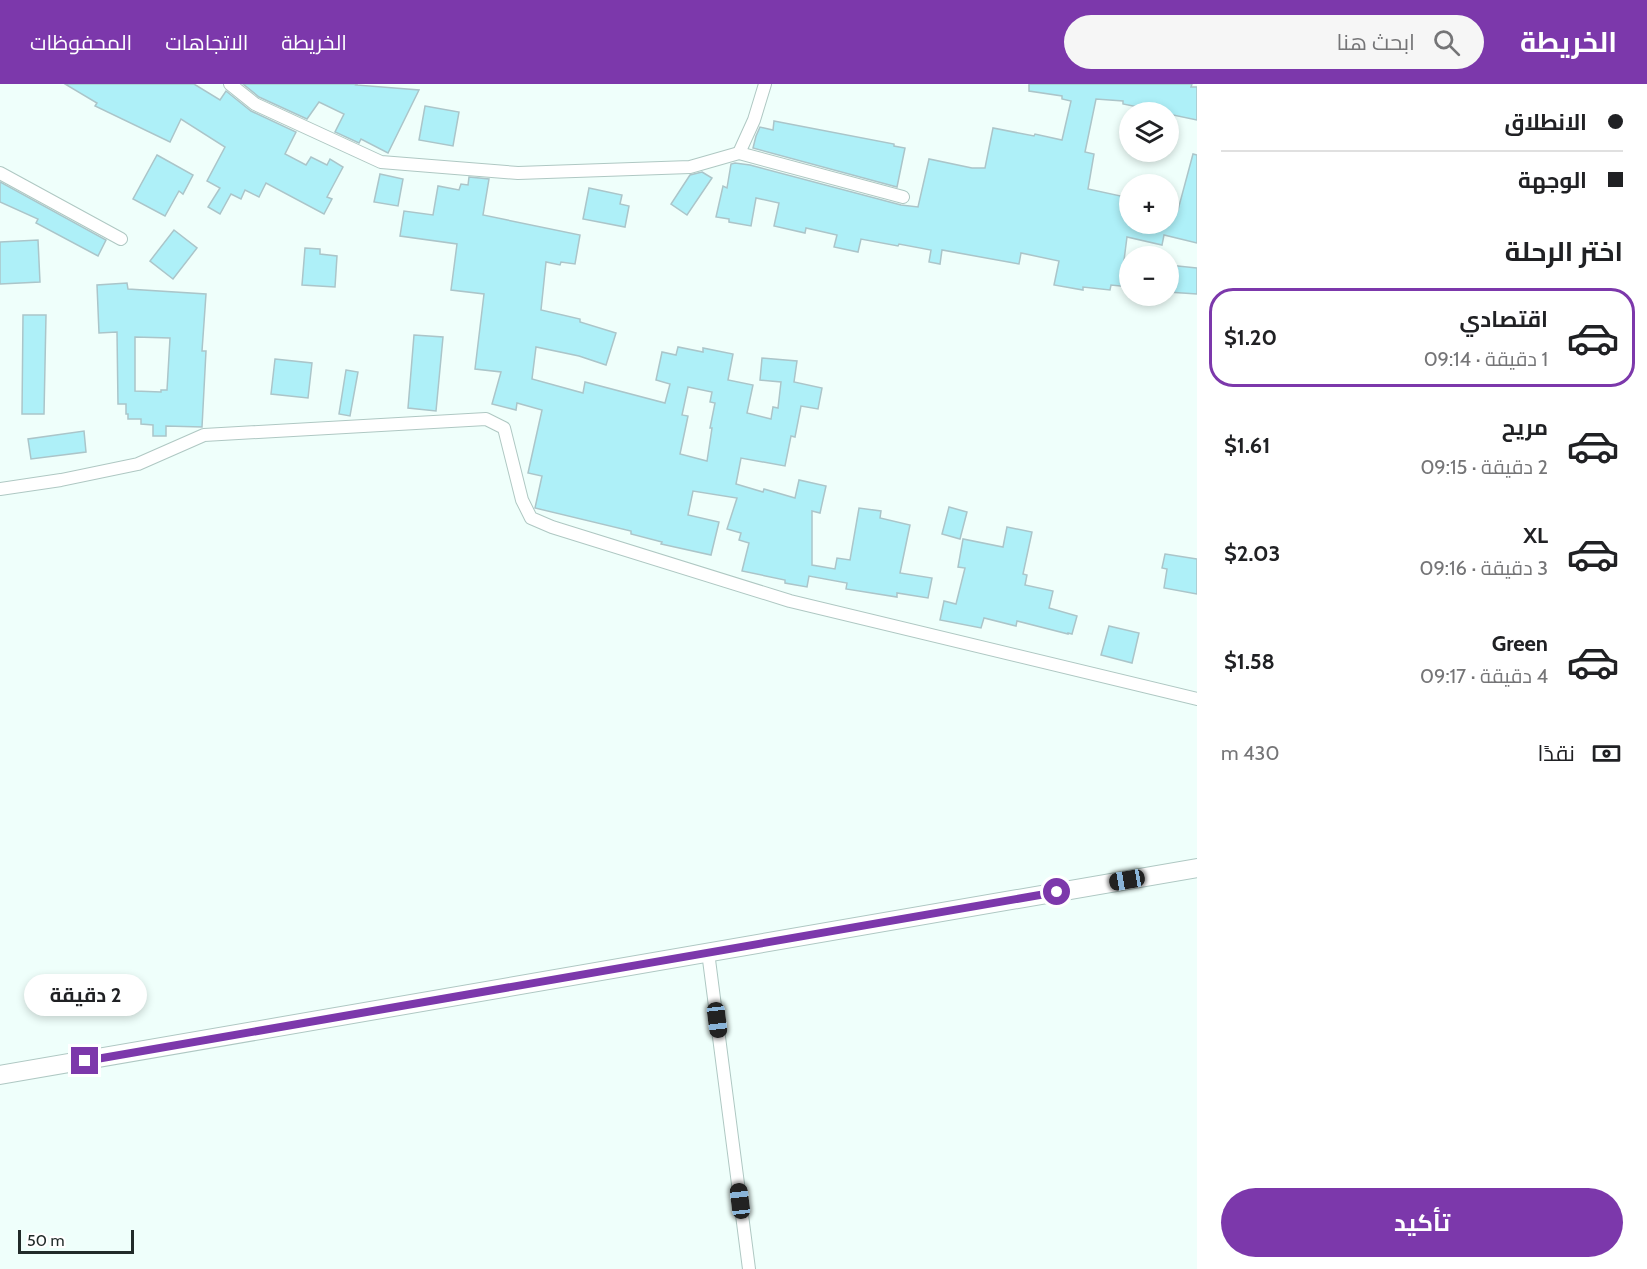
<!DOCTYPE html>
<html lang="ar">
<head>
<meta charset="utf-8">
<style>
  :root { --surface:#fff; --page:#f6f6f6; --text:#202124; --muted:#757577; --line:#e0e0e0; --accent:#7c38ab }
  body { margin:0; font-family:Cabin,Cairo,sans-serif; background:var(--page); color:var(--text); direction:rtl; height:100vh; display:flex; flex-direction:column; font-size:22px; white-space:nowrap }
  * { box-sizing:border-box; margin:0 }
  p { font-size:20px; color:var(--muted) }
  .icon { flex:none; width:33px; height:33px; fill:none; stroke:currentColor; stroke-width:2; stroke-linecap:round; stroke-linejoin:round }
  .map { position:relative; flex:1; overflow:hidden; direction:ltr }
  .drawer { display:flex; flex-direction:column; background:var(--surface); width:450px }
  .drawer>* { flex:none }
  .hud { display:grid; align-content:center; height:132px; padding:0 24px; background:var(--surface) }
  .fabs { position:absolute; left:1119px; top:18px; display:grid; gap:12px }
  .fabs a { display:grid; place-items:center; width:60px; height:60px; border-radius:50%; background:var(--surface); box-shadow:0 3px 9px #0003; font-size:30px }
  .scale { position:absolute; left:18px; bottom:15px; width:116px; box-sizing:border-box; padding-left:6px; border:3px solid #212b29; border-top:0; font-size:16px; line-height:21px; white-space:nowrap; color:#212b29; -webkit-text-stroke:4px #fff; paint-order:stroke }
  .end { position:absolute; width:27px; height:27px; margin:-14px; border:8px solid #7c38ab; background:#fff; box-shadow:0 0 0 3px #fff }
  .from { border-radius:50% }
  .bubble { position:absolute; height:42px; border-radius:21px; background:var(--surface); box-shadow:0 3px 9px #0003; font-size:20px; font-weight:700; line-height:42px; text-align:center; direction:rtl }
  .car { position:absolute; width:18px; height:36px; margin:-18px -9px; border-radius:8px; box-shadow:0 0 4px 2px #0007; background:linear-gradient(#222 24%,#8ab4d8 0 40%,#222 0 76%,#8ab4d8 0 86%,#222 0) }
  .hud b { display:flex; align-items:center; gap:21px; height:57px; font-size:22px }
  .hud b+b { border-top:2px solid var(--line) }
  .hud i { width:15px; height:15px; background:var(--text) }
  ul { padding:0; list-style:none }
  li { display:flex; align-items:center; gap:18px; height:99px; margin:0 12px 9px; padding:0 12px; border:3px solid transparent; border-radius:24px }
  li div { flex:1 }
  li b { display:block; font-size:22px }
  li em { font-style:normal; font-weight:700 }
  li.current { border-color:var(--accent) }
  li>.icon { width:54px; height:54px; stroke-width:1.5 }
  h2 { padding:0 24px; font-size:27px; line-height:72px }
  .pay { display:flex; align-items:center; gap:15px; height:66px; padding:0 24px; font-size:22px }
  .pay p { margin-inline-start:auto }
  .button { display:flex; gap:12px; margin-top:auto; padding:12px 24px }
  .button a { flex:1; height:69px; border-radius:36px; background:var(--accent); color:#fff; font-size:24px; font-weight:700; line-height:69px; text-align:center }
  header { display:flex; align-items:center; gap:36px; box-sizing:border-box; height:84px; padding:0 30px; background:var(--accent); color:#fff }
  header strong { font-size:28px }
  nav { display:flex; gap:33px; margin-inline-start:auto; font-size:21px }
  .search { width:420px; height:54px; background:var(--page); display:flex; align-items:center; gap:15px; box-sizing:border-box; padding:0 21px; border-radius:33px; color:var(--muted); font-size:22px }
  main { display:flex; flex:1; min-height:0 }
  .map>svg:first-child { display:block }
</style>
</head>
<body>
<header>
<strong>الخريطة</strong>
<div class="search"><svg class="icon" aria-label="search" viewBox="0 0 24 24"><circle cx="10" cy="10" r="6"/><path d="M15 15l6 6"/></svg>ابحث هنا</div>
<nav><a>الخريطة</a><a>الاتجاهات</a><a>المحفوظات</a></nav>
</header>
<main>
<section class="drawer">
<div class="hud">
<b><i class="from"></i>الانطلاق</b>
<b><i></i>الوجهة</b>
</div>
<h2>اختر الرحلة</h2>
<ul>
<li class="current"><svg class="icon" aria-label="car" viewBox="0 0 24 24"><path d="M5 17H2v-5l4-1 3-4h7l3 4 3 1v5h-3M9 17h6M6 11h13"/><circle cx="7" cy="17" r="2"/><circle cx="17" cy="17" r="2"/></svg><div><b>اقتصادي</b><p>1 دقيقة · 09:14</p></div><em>$1.20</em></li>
<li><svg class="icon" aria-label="car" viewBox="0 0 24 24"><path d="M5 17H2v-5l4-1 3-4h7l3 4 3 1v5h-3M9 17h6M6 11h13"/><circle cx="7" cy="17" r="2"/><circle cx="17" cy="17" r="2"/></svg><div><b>مريح</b><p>2 دقيقة · 09:15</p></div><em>$1.61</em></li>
<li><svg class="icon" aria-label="car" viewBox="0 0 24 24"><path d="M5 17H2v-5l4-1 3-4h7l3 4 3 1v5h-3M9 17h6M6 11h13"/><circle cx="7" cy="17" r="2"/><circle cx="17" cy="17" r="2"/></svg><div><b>XL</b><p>3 دقيقة · 09:16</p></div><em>$2.03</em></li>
<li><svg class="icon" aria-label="car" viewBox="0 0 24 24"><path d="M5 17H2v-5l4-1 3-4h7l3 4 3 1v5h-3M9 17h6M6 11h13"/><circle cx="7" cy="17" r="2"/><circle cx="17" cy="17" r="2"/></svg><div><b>Green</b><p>4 دقيقة · 09:17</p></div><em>$1.58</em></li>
</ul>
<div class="pay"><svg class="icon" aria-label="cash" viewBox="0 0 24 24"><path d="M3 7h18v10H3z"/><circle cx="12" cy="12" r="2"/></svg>نقدًا<p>430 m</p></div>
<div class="button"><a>تأكيد</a></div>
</section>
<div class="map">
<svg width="1197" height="1185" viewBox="0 0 1197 1185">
  <rect width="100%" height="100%" fill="#effffb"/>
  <g fill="#aef0f8" stroke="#abc5c9" stroke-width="1.5" fill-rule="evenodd">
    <polygon points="65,0 194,0 220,16 226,7 251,27 296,48 285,70 306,81 311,73 327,81 330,75 343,83 327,113 332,115 324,130 266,99 259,113 245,106 241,115 231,110 220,130 208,123 220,104 207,97 225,63 181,35 170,58 95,22 97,19"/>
    <polygon points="243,0 357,0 356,1 419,6 388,69 361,55 359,59 335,48 344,30 319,18 307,35 259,13"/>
    <polygon points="1029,0 1192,0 1191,3 1197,3 1197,36 1168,30 1168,28 1162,28 1123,20 1123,17 1096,15 1085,68 1094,70 1088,105 1130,114 1130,140 1168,140 1168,124 1178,126 1193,70 1197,71 1197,159 1164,151 1162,161 1127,153 1123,184 1130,184 1130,203 1111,201 1110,206 1083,203 1083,206 1054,201 1059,177 1021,169 1019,180 942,166 940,180 929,178 931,166 899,160 898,162 861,155 858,168 834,163 837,151 806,144 805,149 774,142 779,119 756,114 751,142 729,138 729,135 716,133 723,102 727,104 731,80 735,79 750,81 901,121 918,123 929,75 972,84 985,84 993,44 1034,52 1035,50 1062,56 1071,17 1062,15 1062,12 1029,7"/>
    <polygon points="425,22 459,28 453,62 419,56"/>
    <polygon points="774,37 894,60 894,62 905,64 897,103 753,64 756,52 760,43 773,46"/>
    <polygon points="157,71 193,91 183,110 179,107 165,132 133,115"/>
    <polygon points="702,88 712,94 687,131 671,120 690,91"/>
    <polygon points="380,90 403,95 398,122 374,118"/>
    <path d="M469,93L489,95L483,131L580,151L575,180L561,178L560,181L546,178L541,226L580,235V238L616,249L606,281L579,272L536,263L532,295L583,309L585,298L665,319L670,300L656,296L662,268L676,271L678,263L703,268V264L733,270L728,296L753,301L747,329L771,335L773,323L778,324L781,298L760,296L762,274L797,277L794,298L822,304L818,325L801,322L795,353L791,352L785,382L741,374L736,400L763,408L764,405L795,414L799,396L826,402L820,429L812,427V481L835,485L837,474L850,476L859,424L881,427L880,434L910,441L900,489L932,494L928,514L897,509V513L846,505L847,499L809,492L807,503L785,499V496L742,487L749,459L739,456L741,449L727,445L737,414L693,407L688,431L719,438L711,471L661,460L662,458L631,450V447L535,424L542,392L528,389L542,326L517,319L516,326L492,320L501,288L475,285L484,210L451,206L457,160L400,152L404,127L433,131L438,102L459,106L461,100L468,101ZM688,303L712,308L710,318L715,319L710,344H712L707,377L680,370L688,332L682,331Z"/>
    <polygon points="0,98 106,156 98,172 36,139 38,135 0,118"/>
    <polygon points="589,104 622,111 620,120 629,122 625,143 583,135"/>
    <polygon points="174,146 197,164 173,195 150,177"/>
    <polygon points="38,156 40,198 0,200 0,158"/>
    <polygon points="305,164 320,165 320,170 337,172 335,203 302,201"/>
    <polygon points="1168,181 1197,184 1197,210 1168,208"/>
    <path d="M127,199L128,205L206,210L202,267H206L202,343L166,342V352H153V341L141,340V335H128V330H126V320H118L117,248L99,249L97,201ZM135,253L170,254L167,306H161V308L135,307Z"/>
    <polygon points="23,231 46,231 44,330 22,330"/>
    <polygon points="414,251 443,253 436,327 408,324"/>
    <polygon points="275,275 312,279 308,314 271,310"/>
    <polygon points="346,286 358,288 350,332 339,330"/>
    <polygon points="84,347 86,368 31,375 28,355"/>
    <polygon points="949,423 967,428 960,455 942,450"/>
    <polygon points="1007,443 1032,448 1023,490 1027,491 1025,501 1053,507 1049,524 1077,532 1072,550 1068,549 1068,550 1017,537 1016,542 984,534 981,544 940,536 944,517 956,520 965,484 958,483 963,455 1003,463"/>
    <polygon points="1165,470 1197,475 1197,510 1164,504 1167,485 1162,484"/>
    <polygon points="1109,542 1139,549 1132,579 1101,571"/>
  </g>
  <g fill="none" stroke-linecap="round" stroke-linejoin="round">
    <g stroke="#afc8c3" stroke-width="14">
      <g id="street">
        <polyline points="230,0 255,20 381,78 518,89 690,83 739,69 903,113"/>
        <polyline points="739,69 754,36 765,0"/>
        <polyline points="0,89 121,155"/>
        <polyline points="0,405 61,396 138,380 204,351 486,335 504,344 522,416 531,434 552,443 790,517 1197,615"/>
        <polyline points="708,868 749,1185"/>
      </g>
    </g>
    <g stroke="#afc8c3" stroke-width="20">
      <polyline id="secondary" points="0,991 1197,784"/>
    </g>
    <use href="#street" stroke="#fff" stroke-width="12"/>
    <use href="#secondary" stroke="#fff" stroke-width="18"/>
  </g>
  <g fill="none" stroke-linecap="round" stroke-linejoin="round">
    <polyline stroke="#7c38ab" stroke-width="8" points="85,977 1057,808"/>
  </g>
</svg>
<div class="fabs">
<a><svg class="icon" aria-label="layers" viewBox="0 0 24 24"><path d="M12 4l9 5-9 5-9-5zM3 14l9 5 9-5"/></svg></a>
<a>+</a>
<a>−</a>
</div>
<div class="scale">50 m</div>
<i class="end from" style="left:1057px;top:808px"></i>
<i class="end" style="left:85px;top:977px"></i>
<div class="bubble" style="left:24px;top:890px;width:123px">2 دقيقة</div>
<i class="car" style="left:1127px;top:796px;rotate:260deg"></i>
<i class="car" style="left:717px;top:936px;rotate:173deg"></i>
<i class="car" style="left:740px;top:1117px;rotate:353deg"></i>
</div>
</main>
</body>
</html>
